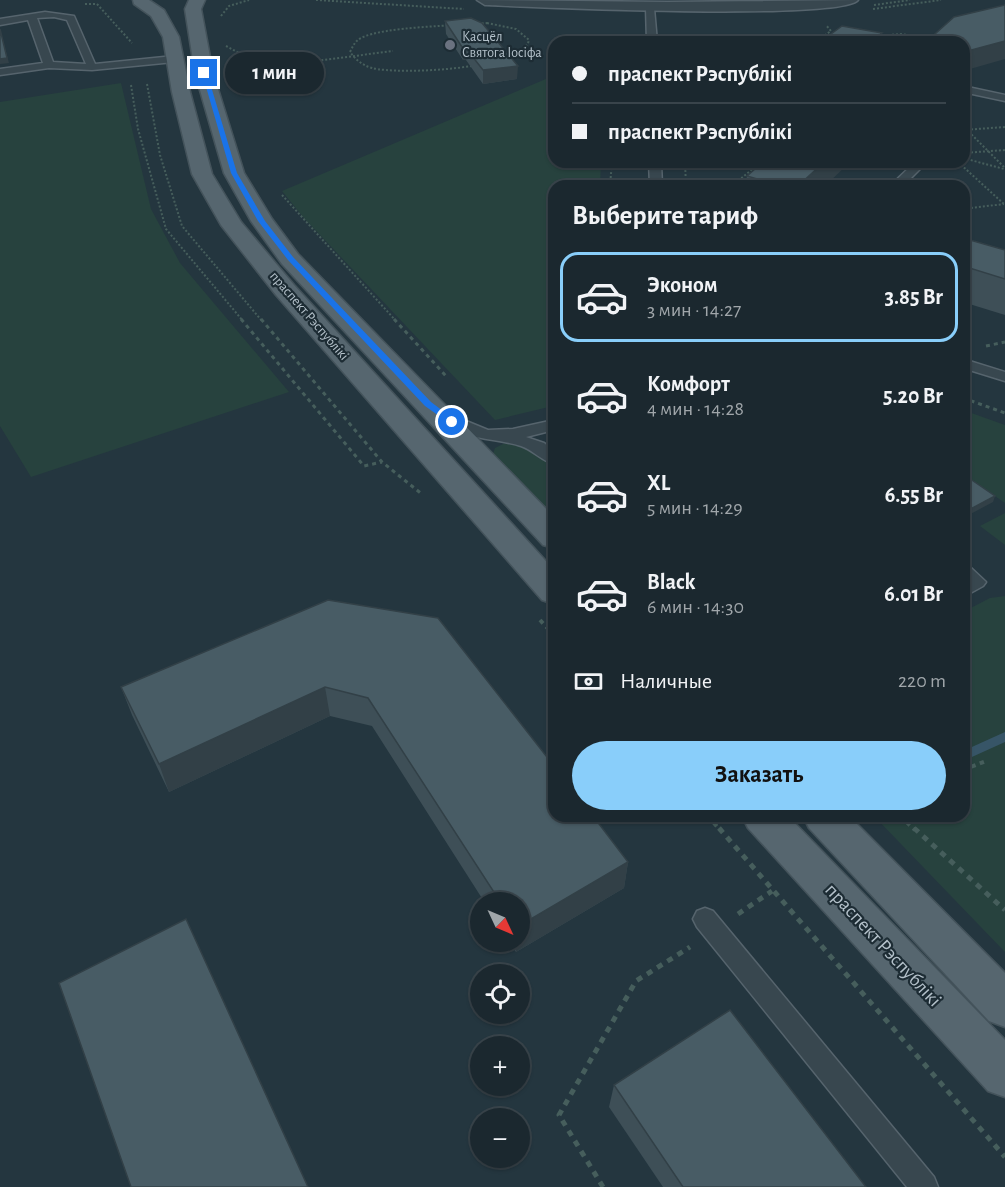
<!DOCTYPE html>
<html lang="ru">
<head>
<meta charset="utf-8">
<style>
  :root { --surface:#1b282f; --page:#243037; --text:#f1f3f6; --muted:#a0a6aa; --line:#39444b; --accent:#89cefa }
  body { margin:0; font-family:"Alegreya Sans",sans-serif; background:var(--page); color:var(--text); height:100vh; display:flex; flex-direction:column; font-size:22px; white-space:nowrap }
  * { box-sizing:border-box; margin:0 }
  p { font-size:20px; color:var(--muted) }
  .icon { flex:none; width:33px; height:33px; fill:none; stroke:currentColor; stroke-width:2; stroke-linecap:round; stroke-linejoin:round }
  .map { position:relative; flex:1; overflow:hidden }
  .details { position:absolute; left:548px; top:180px; width:422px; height:642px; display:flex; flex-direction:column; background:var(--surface); border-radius:18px; box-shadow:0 2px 4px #0004,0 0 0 2px var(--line) }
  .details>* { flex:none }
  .guide { position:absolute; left:548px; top:36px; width:422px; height:132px; border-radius:18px; box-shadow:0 2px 4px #0004,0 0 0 2px var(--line); display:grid; align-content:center; height:132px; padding:0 24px; background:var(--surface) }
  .needle { width:39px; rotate:134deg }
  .buttons { position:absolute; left:470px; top:892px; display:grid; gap:12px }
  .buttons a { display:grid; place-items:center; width:60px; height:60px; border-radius:50%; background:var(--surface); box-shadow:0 2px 4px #0004,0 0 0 2px var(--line); font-size:30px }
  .end { position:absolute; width:27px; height:27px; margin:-14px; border:8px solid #1a73e8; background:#fff; box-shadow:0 0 0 3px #fff }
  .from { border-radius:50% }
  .bubble { position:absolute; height:42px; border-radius:21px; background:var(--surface); box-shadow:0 2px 4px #0004,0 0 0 2px var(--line); font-size:20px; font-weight:600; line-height:42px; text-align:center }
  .guide b { display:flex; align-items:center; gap:21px; height:57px; font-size:22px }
  .guide b+b { border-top:2px solid var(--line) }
  .guide i { width:15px; height:15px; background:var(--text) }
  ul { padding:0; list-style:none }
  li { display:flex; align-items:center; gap:18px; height:90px; margin:0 12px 9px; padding:0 12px; border:3px solid transparent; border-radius:18px }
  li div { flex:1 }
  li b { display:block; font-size:22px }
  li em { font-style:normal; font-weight:600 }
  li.on { border-color:var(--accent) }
  li>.icon { width:54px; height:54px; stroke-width:1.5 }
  h2 { padding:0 24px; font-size:27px; line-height:72px }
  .pay { display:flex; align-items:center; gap:15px; height:66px; padding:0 24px; font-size:22px }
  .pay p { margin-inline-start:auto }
  .button { display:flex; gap:12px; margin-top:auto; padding:12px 24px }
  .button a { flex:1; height:69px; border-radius:36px; background:var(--accent); color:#111; font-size:24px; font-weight:600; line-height:69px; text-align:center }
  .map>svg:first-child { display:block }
</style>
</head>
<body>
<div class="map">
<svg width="1005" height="1187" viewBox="0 0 1005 1187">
  <rect width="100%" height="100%" fill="#24363f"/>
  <g fill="#27423e">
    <polygon points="553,76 554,162 601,162 600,186 554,186 553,406 495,420 303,217 282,191"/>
    <polygon points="121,83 151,209 180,263 289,392 31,477 0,426 0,102"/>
    <polygon points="963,410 1005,425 1005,503 963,474"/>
    <path d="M505,443C525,443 540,456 553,468V523L492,457L495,448Z"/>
    <polygon points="1005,513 1005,545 980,526"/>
    <polygon points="1005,596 1005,952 874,816 963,816 963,612 990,598"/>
  </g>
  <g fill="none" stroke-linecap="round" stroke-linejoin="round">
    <polygon fill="#375567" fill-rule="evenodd" points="1005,732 1005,742 963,761 963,751"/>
    <g stroke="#56646d" stroke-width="3">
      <g id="service">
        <polygon points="650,5 654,8 657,42 647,42 646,8"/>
        <path d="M45,12L74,16L95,64L174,56L179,59L174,62L92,70L49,68L0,75V69L43,63L28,20L0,25V19ZM54,17L67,20L86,64L53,62L37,18Z"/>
        <polygon points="963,86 1005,95 1005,101 963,92"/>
        <polygon points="649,162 661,162 662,186 650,186"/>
        <polygon points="915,162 927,162 903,186 890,186"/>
        <polygon points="963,359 1005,372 1005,381 963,368"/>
        <path d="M449,414L488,430L513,429L554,420V430L526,437L544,443L554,451V464C542,461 533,450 521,446C497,438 458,440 441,419Z"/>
        <polygon points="963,564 969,566 986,582 983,586 963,597"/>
        <polygon points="705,908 713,911 934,1177 938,1187 907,1187 697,927 693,919 697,911"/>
      </g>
    </g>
    <g stroke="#56646d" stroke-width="3">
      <path id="tertiary" d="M477,0L667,2L858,0C841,21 530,7 485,5Z"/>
    </g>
    <g stroke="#44535b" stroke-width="3">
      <g id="primary">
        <polygon points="133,0 149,0 164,10 179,37 190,92 212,174 241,222 294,285 554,570 554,604 542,600 276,295 221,225 192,174 172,92 163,37 151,16 134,4"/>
        <polygon points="189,0 205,0 201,9 213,73 244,173 272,219 298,254 554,517 554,548 543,545 282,264 251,221 224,173 195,73 185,9"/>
        <polygon points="742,816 788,816 1005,1040 1005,1097 988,1091 748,828"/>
        <polygon points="803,816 849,816 1005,973 1005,1027 989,1021 809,828"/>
      </g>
    </g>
    <g stroke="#465e5c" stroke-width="2" stroke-dasharray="2 2" stroke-linecap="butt">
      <polyline points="316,0 464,9"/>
      <polyline points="85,4 97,4 132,43"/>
      <polyline points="874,5 910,0"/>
      <polyline points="873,9 941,0"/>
      <polyline points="221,16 229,6 249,0"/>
      <path d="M487,23L516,29L529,40C523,70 398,75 372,68C362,65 356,60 350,52C353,46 355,41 361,38C385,26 458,26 487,23Z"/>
      <polyline points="876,36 902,34 940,42"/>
      <polyline points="818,40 831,31 826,25"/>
      <polyline points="769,42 826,40"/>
      <polyline points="226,46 265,67"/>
      <polyline points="230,72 393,51"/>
      <polyline points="147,84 160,155 182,226 262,321"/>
      <polyline points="131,85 138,129 166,229 243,321"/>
      <polyline points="963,126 1005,168"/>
      <polyline points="963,130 1005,127"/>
      <polyline points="963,153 1005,150"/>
      <polyline points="963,158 1004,169"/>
      <polyline points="685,162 686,186"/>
      <polyline points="958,162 1005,205"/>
      <polyline points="610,186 612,162"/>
      <polyline points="732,186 761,162"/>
      <polyline points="282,195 396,321"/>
      <polyline points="963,209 1004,204"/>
    </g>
    <g stroke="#465e5c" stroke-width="3" stroke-dasharray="4 4" stroke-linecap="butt">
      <polyline points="241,319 364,466 382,462"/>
      <polyline points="261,319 382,462 423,495"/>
      <polyline points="394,319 446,376"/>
      <polyline points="986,346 1005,342"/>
      <polyline points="963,398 1005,413"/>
    </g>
    <g stroke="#465e5c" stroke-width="4" stroke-dasharray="4.5 4.5" stroke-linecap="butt">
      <polyline points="540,620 554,635"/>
      <polyline points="963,770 986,761"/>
      <polyline points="708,816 720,830"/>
      <polyline points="900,816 915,830"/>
    </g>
    <g stroke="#465e5c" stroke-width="5" stroke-dasharray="6 6" stroke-linecap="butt">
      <polyline points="719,828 1005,1157"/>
      <polyline points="914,828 1005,910"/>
      <polyline points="738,914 772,891"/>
      <polyline points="603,1187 559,1115 636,981 690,947"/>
    </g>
    <use href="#service" fill="#38474f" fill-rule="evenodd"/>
    <use href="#tertiary" fill="#38474f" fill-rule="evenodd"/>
    <use href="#primary" fill="#56666f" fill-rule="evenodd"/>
  </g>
  <g fill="#3e4f57">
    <polygon points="445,21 517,79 483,84 466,60 463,60 446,34"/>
    <polygon points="747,176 825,186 745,186"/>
    <polygon points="963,238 1005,250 1005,315 963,302"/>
    <polygon points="438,618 628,862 624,888 516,952 509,942 519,942 519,903 485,903 372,726 330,716 169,792 132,715 121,687"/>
    <polygon points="614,1085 866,1187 663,1187 609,1107"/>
  </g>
  <g fill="#324047">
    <polygon points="1,33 9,63 0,64 0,59"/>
    <polygon points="882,33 880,42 870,42"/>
    <polygon points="1005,41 1005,59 963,71 963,56 964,52"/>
    <polygon points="462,47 465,47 466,60 463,60"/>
    <polygon points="518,66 517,79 483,84 483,70"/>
    <polygon points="824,162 850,162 825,186 798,186"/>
    <polygon points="995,496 993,502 963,518 963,513"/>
    <polygon points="325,687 330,716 169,792 159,764"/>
    <polygon points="628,862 624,888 516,952 516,942 519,942 519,926"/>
  </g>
  <g fill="#485c65" stroke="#324047" stroke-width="1.5">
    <polygon points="1005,5 1005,41 964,52 963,52 963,42 926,42 954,17"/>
    <polygon points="471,18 482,23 518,66 483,70 465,47 462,47 445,21"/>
    <polygon points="842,26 882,33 870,42 820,42"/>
    <polygon points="0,29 7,58 0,59"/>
    <polygon points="763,162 824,162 798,186 781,186 747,176"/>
    <polygon points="963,238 1005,250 1005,279 963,266"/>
    <polygon points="963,474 995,496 963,513"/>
    <polygon points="328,600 438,618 554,766 554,816 593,816 628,862 519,926 519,903 501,903 368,698 325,687 159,764 121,687"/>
    <polygon points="186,919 308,1187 131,1187 59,983"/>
    <polygon points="730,1010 866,1187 683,1187 614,1085"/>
  </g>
  <polygon fill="#1a73e8" points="204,71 207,73 237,173 265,221 293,257 431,402 455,420 455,423 449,423 425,406 288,260 258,221 231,173 202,73"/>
  <circle fill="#6b7280" stroke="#1d2c34" stroke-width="2" cx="450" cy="45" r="6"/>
  <g text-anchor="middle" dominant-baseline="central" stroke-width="4.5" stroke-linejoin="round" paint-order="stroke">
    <g font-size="14" fill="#b4c1ca" stroke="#1d2c34" text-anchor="start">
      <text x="462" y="37">Касцёл<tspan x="462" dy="16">Святога Іосіфа</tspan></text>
    </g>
    <g font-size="14" fill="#b4c1ca" stroke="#1d2c34">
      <text transform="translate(309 316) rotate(49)">праспект Рэспублікі</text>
    </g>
    <g font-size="20" fill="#b4c1ca" stroke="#1d2c34">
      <text transform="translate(883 945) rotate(47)">праспект Рэспублікі</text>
    </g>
  </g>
</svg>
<div class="buttons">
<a><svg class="needle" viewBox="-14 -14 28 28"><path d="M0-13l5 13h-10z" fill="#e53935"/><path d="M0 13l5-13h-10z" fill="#a0a6aa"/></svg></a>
<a><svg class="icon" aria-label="locate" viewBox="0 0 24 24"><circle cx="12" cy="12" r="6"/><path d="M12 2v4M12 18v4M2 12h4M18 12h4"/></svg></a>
<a>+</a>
<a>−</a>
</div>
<i class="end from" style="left:452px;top:422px"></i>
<i class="end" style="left:204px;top:73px"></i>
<div class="bubble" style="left:225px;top:52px;width:99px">1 мин</div>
<div class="guide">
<b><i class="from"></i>праспект Рэспублікі</b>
<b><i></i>праспект Рэспублікі</b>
</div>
<section class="details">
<h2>Выберите тариф</h2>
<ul>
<li class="on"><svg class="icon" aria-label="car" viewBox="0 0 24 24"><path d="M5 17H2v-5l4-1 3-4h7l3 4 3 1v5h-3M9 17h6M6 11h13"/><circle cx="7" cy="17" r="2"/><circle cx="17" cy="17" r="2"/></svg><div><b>Эконом</b><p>3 мин · 14:27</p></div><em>3.85 Br</em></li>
<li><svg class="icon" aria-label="car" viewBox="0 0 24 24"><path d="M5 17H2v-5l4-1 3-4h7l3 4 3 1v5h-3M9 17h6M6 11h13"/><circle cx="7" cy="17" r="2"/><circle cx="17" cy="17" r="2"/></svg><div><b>Комфорт</b><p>4 мин · 14:28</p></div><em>5.20 Br</em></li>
<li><svg class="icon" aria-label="car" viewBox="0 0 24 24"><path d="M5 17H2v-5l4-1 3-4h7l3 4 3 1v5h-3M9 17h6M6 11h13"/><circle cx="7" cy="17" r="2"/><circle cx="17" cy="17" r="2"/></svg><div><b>XL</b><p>5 мин · 14:29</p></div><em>6.55 Br</em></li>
<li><svg class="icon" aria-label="car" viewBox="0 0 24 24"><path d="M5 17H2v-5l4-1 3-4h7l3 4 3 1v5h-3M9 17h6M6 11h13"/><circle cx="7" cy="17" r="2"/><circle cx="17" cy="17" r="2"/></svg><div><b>Black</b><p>6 мин · 14:30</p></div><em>6.01 Br</em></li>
</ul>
<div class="pay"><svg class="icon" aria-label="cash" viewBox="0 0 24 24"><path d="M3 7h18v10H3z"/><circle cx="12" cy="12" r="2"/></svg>Наличные<p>220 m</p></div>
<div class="button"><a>Заказать</a></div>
</section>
</div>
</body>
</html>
